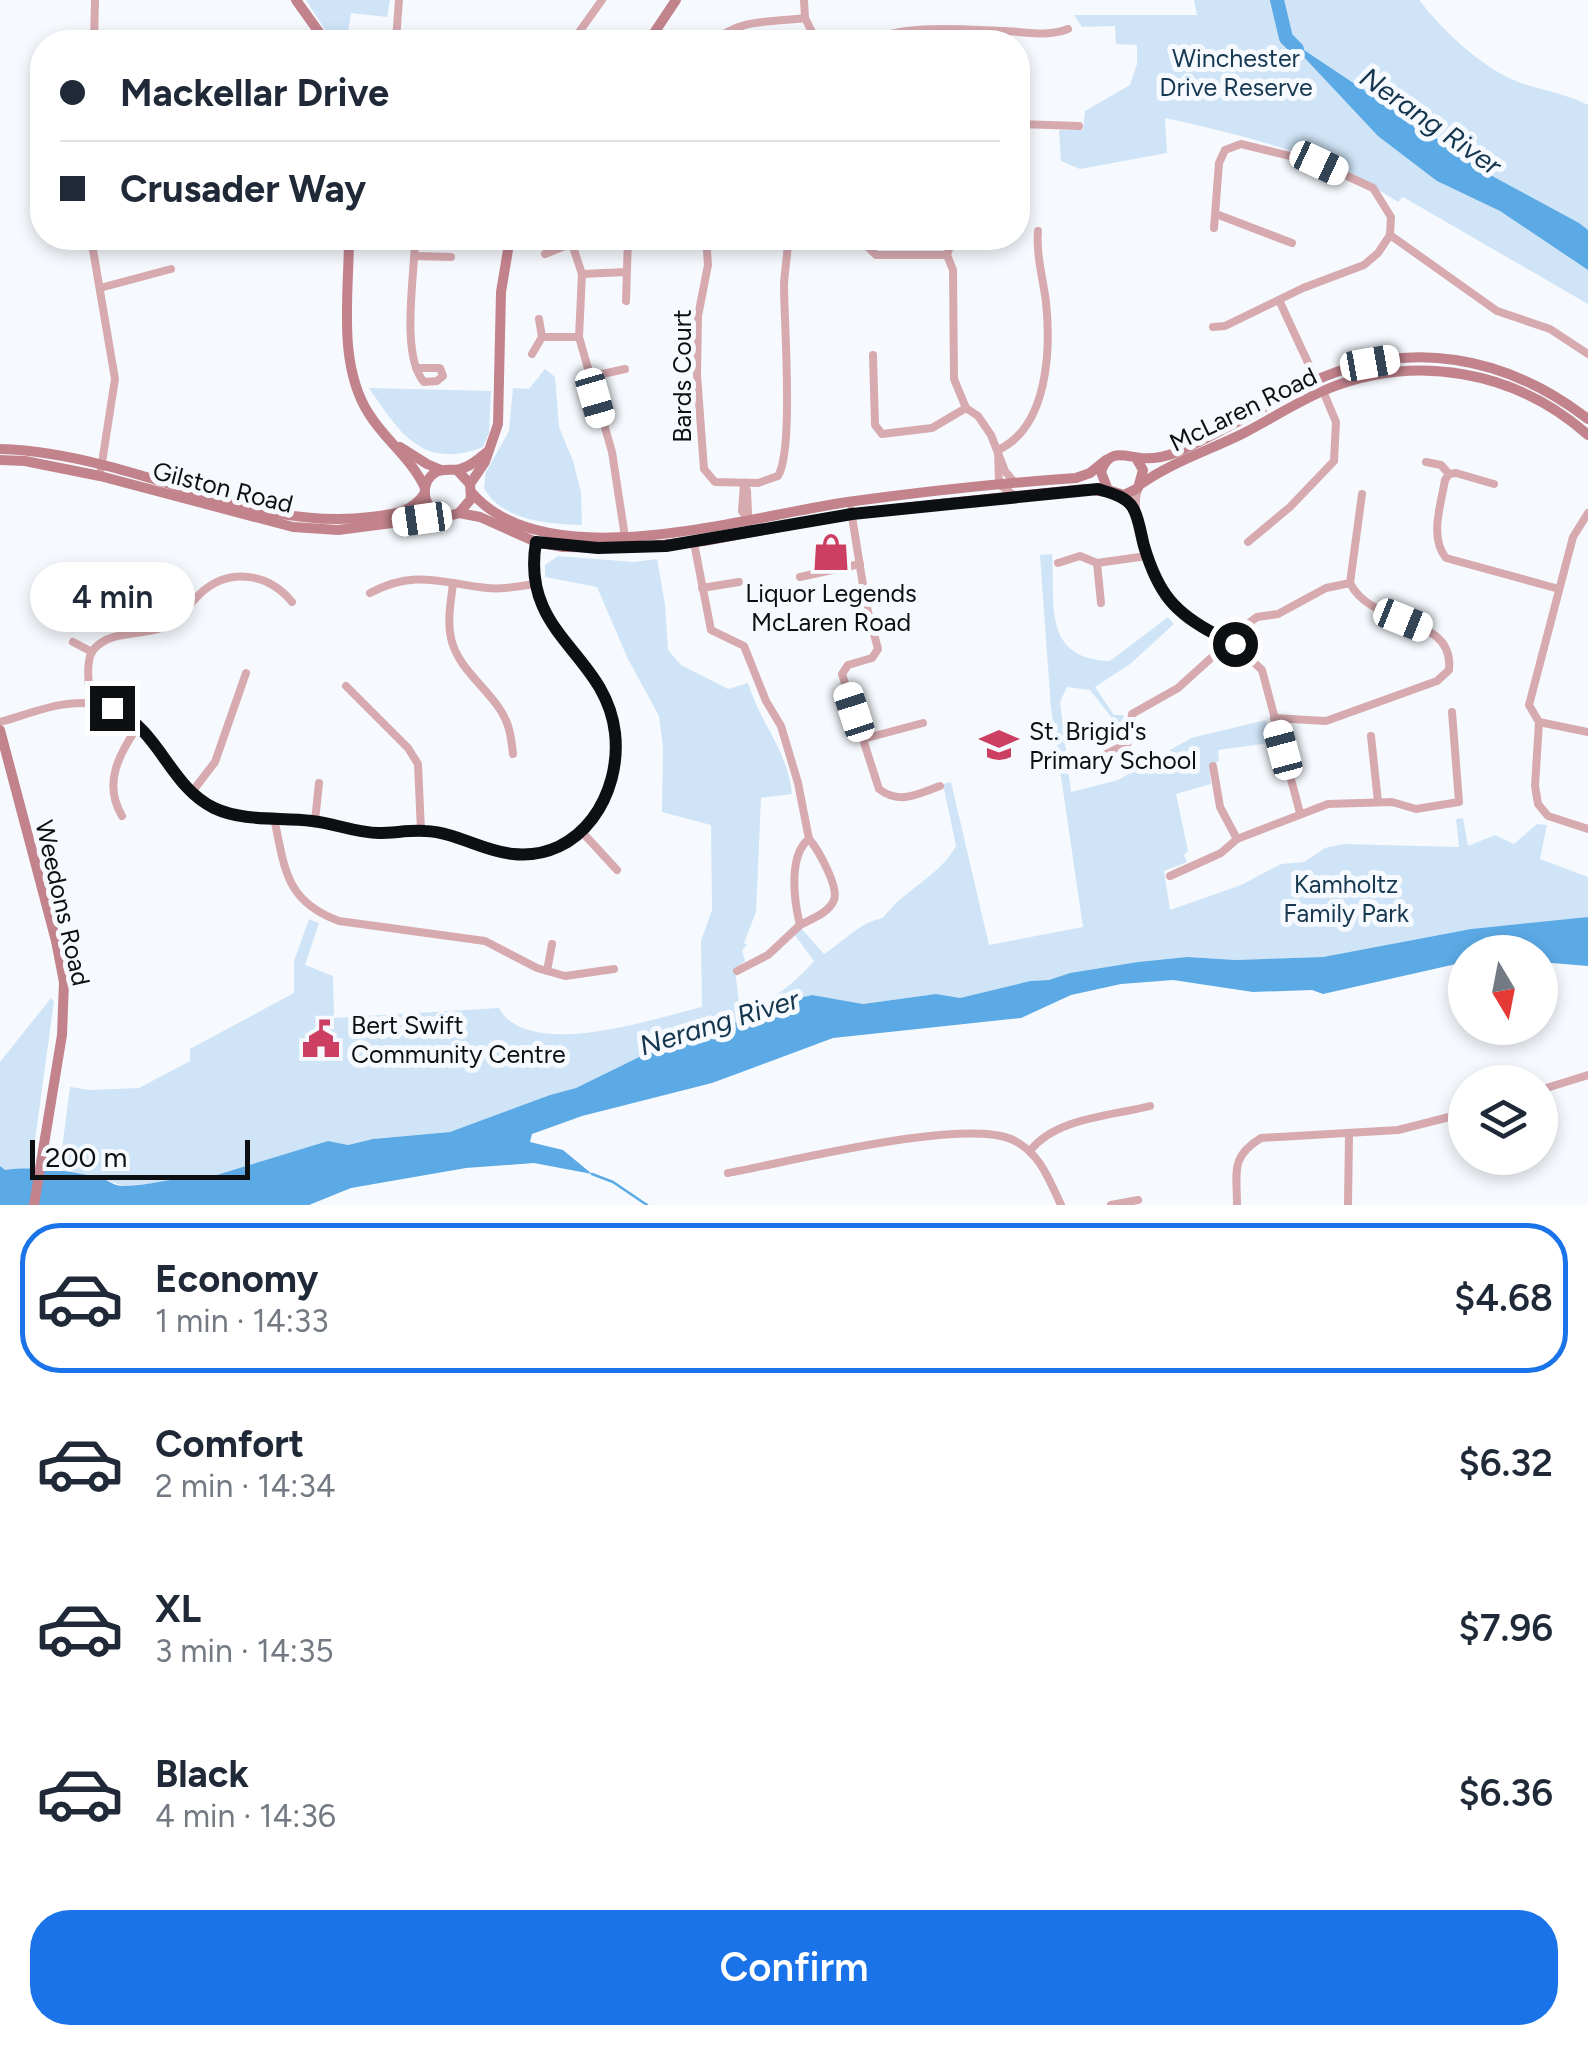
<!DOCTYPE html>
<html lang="en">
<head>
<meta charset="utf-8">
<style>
  :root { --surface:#fff; --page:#f6f6f7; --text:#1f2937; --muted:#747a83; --line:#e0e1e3; --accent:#1a73e8 }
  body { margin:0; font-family:Figtree,sans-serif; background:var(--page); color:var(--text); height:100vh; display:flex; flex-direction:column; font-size:38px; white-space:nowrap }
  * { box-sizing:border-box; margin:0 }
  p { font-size:32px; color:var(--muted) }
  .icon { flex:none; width:55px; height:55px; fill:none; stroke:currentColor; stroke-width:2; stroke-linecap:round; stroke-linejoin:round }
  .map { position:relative; height:1205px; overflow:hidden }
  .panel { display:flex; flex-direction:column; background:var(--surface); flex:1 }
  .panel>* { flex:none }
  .guide { position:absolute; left:30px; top:30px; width:1000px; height:220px; border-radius:40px; box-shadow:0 5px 15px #0003; display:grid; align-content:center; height:220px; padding:0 30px; background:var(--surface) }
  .needle { width:65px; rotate:170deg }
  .buttons { position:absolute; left:1448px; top:935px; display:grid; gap:20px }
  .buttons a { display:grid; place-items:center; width:110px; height:110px; border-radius:50%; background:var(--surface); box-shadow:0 5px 15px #0003; font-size:50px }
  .scale { position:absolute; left:30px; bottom:25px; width:220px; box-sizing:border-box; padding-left:10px; border:5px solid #0c1013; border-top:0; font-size:28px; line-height:35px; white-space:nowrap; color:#0c1013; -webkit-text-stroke:8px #f6fafe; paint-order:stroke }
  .end { position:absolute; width:45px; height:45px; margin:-22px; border:12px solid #0c1013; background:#fff; box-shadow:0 0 0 5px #fff }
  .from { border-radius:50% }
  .bubble { position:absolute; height:70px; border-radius:35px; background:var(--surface); box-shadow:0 5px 15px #0003; font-size:32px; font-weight:600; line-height:70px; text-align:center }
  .car { position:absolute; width:30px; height:60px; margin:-30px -15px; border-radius:12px; box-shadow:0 0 8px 2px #0007; background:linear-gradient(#fff 24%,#345 0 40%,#fff 0 76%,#345 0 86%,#fff 0) }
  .guide b { display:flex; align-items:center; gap:35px; height:95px; font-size:38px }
  .guide b+b { border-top:2px solid var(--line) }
  .guide i { width:25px; height:25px; background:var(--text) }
  ul { padding:18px 0 0; list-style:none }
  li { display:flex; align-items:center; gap:30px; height:150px; margin:0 20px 15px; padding:0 10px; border:5px solid transparent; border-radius:40px }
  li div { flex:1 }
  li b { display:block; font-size:38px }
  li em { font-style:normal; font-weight:600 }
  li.active { border-color:var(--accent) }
  li>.icon { width:90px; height:90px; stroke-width:1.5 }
  .primary-button { display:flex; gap:20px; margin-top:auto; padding:20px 30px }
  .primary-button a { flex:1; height:115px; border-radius:40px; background:var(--accent); color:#fff; font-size:40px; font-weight:600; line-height:115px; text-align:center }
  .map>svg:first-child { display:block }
</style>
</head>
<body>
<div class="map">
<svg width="1588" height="1205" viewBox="0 0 1588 1205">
  <rect width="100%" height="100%" fill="#f6fafe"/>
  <g fill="#cfe4f6">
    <polygon points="306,0 390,0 387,17 351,13 348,33 352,42 333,42"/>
    <path d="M1194,0H1419C1444,32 1483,69 1521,83C1544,91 1567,94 1588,105V230L1494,177L1291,42L1437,181L1500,211L1588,270V304L1403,197L1398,202C1327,155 1247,136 1165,118L1167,153L1080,169L1061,161L1059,130H1083L1085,111L1130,85L1137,64V45L1116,44L1115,26L1082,27L1074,15H1197Z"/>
    <path d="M545,369L555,377L559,427L573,461L581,492L582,525C549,524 502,521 484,488L486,472L509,431L513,388L529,389Z"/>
    <path d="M369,388L491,391L489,433L483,447C423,470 400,434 369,388Z"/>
    <path d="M1052,554C1056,600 1040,659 1110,661L1168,617L1174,624L1130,664L1095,687L1114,715H1123L1128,726L1123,732L1090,690L1067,687L1060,702L1071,792L1118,780L1191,738L1266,720L1270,743L1218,750L1219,761L1209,766L1211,784L1176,794L1188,851L1184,855L1187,862L1164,871L1170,910L1241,885L1281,864L1304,862L1325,848L1343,844L1459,847L1456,819L1463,818L1468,846L1495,835L1514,844L1537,824L1547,825L1540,859L1588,877V917L1471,929L1323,957L1236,960L1187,957L1138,962L1070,973L1049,980L1030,981L960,998L936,994L863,1004L811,995L779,1007L749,1024L723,1021L680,1037L576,1088L550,1095L450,1132L373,1139L348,1145L328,1141L210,1177L191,1176L181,1181L123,1186L98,1177L59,1172L70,1087L90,1090L139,1088L190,1061V1049L294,993V961L309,919L319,923L305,965L333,976L334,1018L499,1008C528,1062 655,1018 702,1007L701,941L712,910L711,825L662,812L663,747L659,716L627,657L597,587L545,577V565L558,556L634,562L657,559L665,604L668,650L681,665L728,689L748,683C760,723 788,751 792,794L761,798L756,912L744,943L747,945L742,950L745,961L735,968L740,1012C768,1005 795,983 814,961L794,934L801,928L824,954C843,942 860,922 883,918C903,890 939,877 956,846L943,784L951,782L989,945L1083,927L1051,708L1040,555Z"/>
    <polygon points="51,998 54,1001 31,1169 4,1170 0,1166 0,1062"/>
  </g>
  <g fill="#5ba9e5">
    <polygon points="1286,38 1494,177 1579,223 1588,230 1588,270 1500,211 1437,181 1378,136"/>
    <path d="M1588,917V966L1540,962V952H1465V962L1323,994L1312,990L1253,992L1173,980L1121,984L1071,995L1021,1018L833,1038L712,1083L582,1116L532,1134L530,1142L563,1150L592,1174L534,1163L466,1168L351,1188L309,1205H0V1166L5,1170C35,1166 71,1171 100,1178C109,1180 113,1186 123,1186C152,1186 181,1175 210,1177L328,1141L348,1145L373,1139L450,1132L550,1095L576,1088L680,1037L723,1021L749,1024L792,1000L812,995L863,1004L936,994L960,998L1030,981L1049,980L1070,973L1138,962L1187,957L1236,960L1323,957L1471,929Z"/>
  </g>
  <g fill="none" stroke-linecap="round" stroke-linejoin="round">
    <polyline stroke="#5ba9e5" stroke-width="2.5" points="592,1174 613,1182 647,1205"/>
    <polyline stroke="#5ba9e5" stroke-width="14" points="1277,0 1286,38 1297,49"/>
    <g stroke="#d7aab0" stroke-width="8">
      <polyline points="804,0 805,18 817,42"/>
      <polyline points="395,37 515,38 532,42"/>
      <polyline points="396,40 399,0"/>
      <polyline points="94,42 95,0"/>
      <polyline points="572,42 602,0"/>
      <path d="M715,42C737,18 775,22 805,18"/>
      <path d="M870,42C902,23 967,30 1005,31C1027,32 1047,37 1068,29"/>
      <polyline points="1018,124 1079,126"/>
      <polyline points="1216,214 1292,243"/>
      <polyline points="1214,228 1219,163 1225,150 1241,144 1319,163 1373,188 1391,217 1390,235"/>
      <polyline points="1390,235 1497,311 1550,329 1588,354"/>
      <polyline points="91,238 115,379 101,469"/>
      <path d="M415,238C415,273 400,355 424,382L437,381L443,376L440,368H416"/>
      <polyline points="570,238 582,274 579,337 612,452 625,537"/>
      <path d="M706,238L708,265L698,316L697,375L704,469L715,482L758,483L778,476C794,450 784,323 784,284C785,268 788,253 788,238"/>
      <polyline points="868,238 867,246 876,255 947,255"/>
      <polyline points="953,238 947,255 953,270 954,379 966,408 978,416 991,435 1005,471 1014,482"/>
      <polyline points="545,254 570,244"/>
      <polyline points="415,256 451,257"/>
      <polyline points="582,274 626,272"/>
      <polyline points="100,288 171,269"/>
      <polyline points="1279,300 1316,380"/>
      <polyline points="626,301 628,238"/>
      <polyline points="1213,327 1225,326 1303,288 1364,265 1378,253 1390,235"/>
      <polyline points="542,337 579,337"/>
      <polyline points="532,354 542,337 539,319"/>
      <polyline points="873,355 875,425 882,434 932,428 966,408"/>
      <polyline points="589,377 625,369"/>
      <path d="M998,450C1048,427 1051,350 1046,302C1043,278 1036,255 1038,231"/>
      <polyline points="998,450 999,484 1015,496"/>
      <polyline points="1426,462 1441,465 1449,474"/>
      <path d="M1449,474L1445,480C1441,505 1429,537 1446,558L1559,589"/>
      <polyline points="1449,474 1456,473 1494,484"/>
      <polyline points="744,483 747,491 749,533"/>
      <polyline points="744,483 742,511 746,517"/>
      <path d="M1138,488C1128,527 1153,588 1183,616C1192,625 1206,629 1217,635"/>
      <path d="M851,510L866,604L878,649L872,658L848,665L842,674L879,789C899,805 918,794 940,786"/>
      <polyline points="1588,513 1573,537 1529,705 1539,722 1535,786 1538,804 1548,816 1588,829"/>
      <polyline points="1248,542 1290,507 1334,461 1336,422 1323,391"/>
      <polyline points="694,543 711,630 744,646 766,701 781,726 798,783 809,839"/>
      <polyline points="1058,563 1080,556 1097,563"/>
      <polyline points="800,577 860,564"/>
      <path d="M453,583C451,601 447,621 451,638C458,672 495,692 507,723C511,733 512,744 513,754"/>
      <polyline points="702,588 739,582"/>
      <path d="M370,593C415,569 441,583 487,588C503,590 520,586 535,584"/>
      <polyline points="1101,603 1097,563 1147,556"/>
      <circle cx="1226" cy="640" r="10"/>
      <polyline points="1234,634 1257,617 1278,614 1326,588 1350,583"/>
      <polyline points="73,642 92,652"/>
      <polyline points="1235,645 1262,670 1300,813"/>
      <polyline points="346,686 408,748 418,764 421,831"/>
      <path d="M90,703C90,689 84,660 94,649C111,630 140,636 161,628C181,621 188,604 202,592C231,567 269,574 292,602"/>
      <path d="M1274,718L1326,721L1437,681L1449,670C1455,614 1372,628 1350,583L1362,494"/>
      <path d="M0,722C33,713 69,696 103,706C158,721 165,782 212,806C244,823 281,815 316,821C336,824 354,832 375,833C398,834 420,829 443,834C476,840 503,858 538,852C576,846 606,814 613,776C636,666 519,649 536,542"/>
      <polyline points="1539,722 1588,732"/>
      <polyline points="1371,736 1378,802"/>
      <polyline points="863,739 923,723"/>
      <polyline points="1088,763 1128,743 1132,714 1178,688 1221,649"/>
      <polyline points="1213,766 1220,807 1237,839"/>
      <polyline points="192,792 215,762 246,673"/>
      <path d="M122,816C102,782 120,754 139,724"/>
      <path d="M274,818C285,869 285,901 339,921L485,941L537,968L565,976L614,969"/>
      <polyline points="315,821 319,783"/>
      <polyline points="582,832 617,870"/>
      <path d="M809,839C818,849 839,887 834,900C829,913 811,919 800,925C794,901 788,855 809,839Z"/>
      <polyline points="1170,876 1221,853 1237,839 1328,804 1392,802 1416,809 1459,802 1452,712"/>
      <polyline points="547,971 552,944"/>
      <polyline points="737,971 768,955 800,925"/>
      <polyline points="1540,1090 1588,1075"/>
      <path d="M1030,1151C1055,1118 1111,1116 1150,1106"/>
      <path d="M728,1173C789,1162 961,1118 1011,1139C1039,1151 1049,1179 1061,1205"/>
      <polyline points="1111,1205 1138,1200"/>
      <path d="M1237,1205C1237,1172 1230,1157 1261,1138L1398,1130L1465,1113"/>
      <polyline points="1348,1205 1349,1135"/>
    </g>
    <g stroke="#c3838d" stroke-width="10">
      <polyline points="296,0 326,42"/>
      <polyline points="648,42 676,0"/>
      <path d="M349,238C349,294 337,364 369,414C385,440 412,459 425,488"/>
      <polyline points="400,447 427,464 441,470"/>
      <path d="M0,449C35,450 73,457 107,466C195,488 279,529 371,517C394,514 411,513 425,493"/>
      <path d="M1136,458L1143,470L1138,488L1124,495L1108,490L1101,472C1109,448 1123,456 1141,458C1153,459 1164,457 1175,453C1222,433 1266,404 1312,382C1409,337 1506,356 1588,419"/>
      <polyline points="0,460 25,461 100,476 293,527 338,530 423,519 437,513"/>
      <path d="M457,470L470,484L471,499L459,513C451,516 444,517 436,512C421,503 421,481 436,472C444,468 452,471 460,469C470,467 479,459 487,452"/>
      <polyline points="470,484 485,462 498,424 501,292 510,238"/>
      <path d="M1141,484C1172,462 1210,450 1244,433C1271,419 1297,402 1325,390C1415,353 1515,370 1588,435"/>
      <path d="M472,493C549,581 754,514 855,501C928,491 1002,483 1076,478L1090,473L1106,460"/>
      <polyline points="459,513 480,517 536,542 563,547 630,548 704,541 851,514 939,504 1085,489 1113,493"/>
      <polyline points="0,730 56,941 64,982 62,1035 34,1205"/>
    </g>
  </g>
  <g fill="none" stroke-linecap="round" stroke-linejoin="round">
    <path stroke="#0c1013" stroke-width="12" d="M112,708C161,731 169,786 214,808C244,822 279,817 312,821C334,823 356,833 379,833C394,833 409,830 425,831C456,832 482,851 513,854C581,861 622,794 615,733C606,653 520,636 536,542L598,548L666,546L852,514L1098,489C1110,493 1126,496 1133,508C1139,518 1141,535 1144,546C1158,593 1174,613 1217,635L1229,631L1234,634L1235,644"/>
  </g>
  <defs>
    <g id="shop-bare" transform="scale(3)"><path d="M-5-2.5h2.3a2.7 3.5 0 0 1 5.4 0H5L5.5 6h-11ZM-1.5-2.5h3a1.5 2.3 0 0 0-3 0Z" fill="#cd3e63" stroke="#f6fafe" stroke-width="2.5" paint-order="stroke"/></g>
    <g id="school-bare" transform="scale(3)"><path d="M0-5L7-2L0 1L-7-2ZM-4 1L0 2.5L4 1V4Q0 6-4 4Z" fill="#cd3e63" stroke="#f6fafe" stroke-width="2.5" paint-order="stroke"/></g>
    <g id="civic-bare" transform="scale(3)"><path d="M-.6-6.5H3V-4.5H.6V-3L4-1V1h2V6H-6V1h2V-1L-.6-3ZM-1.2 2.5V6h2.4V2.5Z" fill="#cd3e63" stroke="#f6fafe" stroke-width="2.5" paint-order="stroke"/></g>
  </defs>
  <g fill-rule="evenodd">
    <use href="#shop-bare" x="831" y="552"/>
    <use href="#school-bare" x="999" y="745"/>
    <use href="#civic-bare" x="321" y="1039"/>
  </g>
  <g text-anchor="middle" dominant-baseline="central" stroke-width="10" stroke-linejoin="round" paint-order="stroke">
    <g font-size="25" fill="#173851" stroke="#f6fafe">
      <text x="1236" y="58">Winchester<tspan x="1236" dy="29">Drive Reserve</tspan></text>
      <text x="1346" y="884">Kamholtz<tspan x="1346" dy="29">Family Park</tspan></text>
    </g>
    <g font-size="25" fill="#0c1013" stroke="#f6fafe">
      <text transform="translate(682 376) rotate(-90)">Bards Court</text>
      <text transform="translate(1243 409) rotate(-26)">McLaren Road</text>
      <text transform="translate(223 487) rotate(14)">Gilston Road</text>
      <text transform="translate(63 903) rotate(77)">Weedons Road</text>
    </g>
    <g font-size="25" fill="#0c1013" stroke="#f6fafe" text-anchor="start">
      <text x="831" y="593" text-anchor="middle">Liquor Legends<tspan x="831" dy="29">McLaren Road</tspan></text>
      <text x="1029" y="731">St. Brigid's<tspan x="1029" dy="29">Primary School</tspan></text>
      <text x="351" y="1025">Bert Swift<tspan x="351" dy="29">Community Centre</tspan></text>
    </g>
    <g font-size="28" font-style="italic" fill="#14354e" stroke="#f6fafe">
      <text transform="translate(1431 121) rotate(35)">Nerang River</text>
      <text transform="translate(719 1022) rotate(-17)">Nerang River</text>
    </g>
  </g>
</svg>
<div class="buttons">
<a><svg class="needle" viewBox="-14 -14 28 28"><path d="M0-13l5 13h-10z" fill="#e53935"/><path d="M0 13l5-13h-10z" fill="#747a83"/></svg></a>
<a><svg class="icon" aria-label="layers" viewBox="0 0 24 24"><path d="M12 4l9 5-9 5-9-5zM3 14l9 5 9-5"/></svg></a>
</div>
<div class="scale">200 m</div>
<i class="end from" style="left:1235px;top:644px"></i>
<i class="end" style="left:112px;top:708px"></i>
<div class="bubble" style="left:30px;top:562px;width:165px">4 min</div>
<i class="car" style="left:1319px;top:163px;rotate:115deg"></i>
<i class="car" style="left:1370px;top:363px;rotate:80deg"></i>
<i class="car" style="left:595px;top:398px;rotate:164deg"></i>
<i class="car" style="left:422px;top:519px;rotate:262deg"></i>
<i class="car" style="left:1403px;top:620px;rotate:112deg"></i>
<i class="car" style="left:854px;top:712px;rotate:342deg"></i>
<i class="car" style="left:1283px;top:750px;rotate:345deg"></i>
<div class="guide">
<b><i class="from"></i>Mackellar Drive</b>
<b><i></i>Crusader Way</b>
</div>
</div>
<section class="panel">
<ul>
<li class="active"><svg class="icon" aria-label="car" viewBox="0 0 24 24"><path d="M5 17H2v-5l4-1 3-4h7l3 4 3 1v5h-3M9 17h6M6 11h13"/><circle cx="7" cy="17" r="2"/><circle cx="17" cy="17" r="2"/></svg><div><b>Economy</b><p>1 min · 14:33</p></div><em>$4.68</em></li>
<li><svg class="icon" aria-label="car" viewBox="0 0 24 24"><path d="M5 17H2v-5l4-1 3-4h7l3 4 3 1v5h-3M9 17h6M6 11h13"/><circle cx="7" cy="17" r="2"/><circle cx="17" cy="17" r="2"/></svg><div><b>Comfort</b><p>2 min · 14:34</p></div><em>$6.32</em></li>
<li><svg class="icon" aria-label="car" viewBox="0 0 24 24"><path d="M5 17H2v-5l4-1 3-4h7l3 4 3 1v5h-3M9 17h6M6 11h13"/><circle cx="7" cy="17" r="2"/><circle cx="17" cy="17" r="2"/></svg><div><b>XL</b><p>3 min · 14:35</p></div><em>$7.96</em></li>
<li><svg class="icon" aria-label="car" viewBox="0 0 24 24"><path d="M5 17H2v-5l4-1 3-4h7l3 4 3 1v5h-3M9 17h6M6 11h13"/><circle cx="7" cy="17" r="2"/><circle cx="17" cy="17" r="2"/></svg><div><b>Black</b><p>4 min · 14:36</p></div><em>$6.36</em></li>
</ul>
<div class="primary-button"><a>Confirm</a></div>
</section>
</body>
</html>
